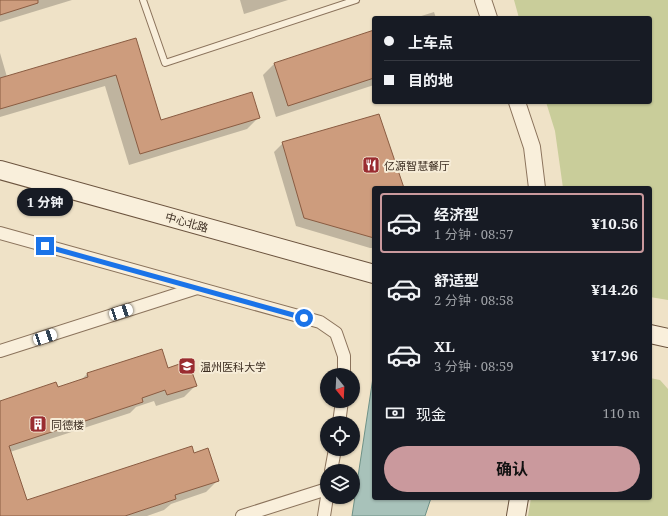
<!DOCTYPE html>
<html lang="zh">
<head>
<meta charset="utf-8">
<style>
  :root { --surface:#171b24; --page:#242831; --text:#f1f3f6; --muted:#9ea1a6; --line:#363941; --accent:#ca999d }
  body { margin:0; font-family:"Noto Serif","Noto Sans SC",serif; background:var(--page); color:var(--text); height:100vh; display:flex; flex-direction:column; font-size:15px; white-space:nowrap }
  * { box-sizing:border-box; margin:0 }
  p { font-size:13px; color:var(--muted) }
  .icon { flex:none; width:22px; height:22px; fill:none; stroke:currentColor; stroke-width:2; stroke-linecap:round; stroke-linejoin:round }
  .map { position:relative; flex:1; overflow:hidden }
  .drawer { position:absolute; left:372px; top:186px; width:280px; height:314px; display:flex; flex-direction:column; background:var(--surface); border-radius:4px; box-shadow:0 1px 3px #0004 }
  .drawer>* { flex:none }
  .banner { position:absolute; left:372px; top:16px; width:280px; height:88px; border-radius:4px; box-shadow:0 1px 3px #0004; display:grid; align-content:center; height:88px; padding:0 12px; background:var(--surface) }
  .needle { width:26px; rotate:162deg }
  .buttons { position:absolute; left:320px; top:368px; display:grid; gap:8px }
  .buttons a { display:grid; place-items:center; width:40px; height:40px; border-radius:50%; background:var(--surface); box-shadow:0 1px 3px #0004; font-size:20px }
  .end { position:absolute; width:18px; height:18px; margin:-9px; border:5px solid #1a73e8; background:#fff; box-shadow:0 0 0 2px #fff }
  .from { border-radius:50% }
  .bubble { position:absolute; height:28px; border-radius:14px; background:var(--surface); box-shadow:0 1px 3px #0004; font-size:13px; font-weight:700; line-height:28px; text-align:center }
  .car { position:absolute; width:12px; height:24px; margin:-12px -6px; border-radius:5px; box-shadow:0 0 3px 1px #0007; background:linear-gradient(#fff 24%,#345 0 40%,#fff 0 76%,#345 0 86%,#fff 0) }
  .banner b { display:flex; align-items:center; gap:14px; height:38px; font-size:15px }
  .banner b+b { border-top:1px solid var(--line) }
  .banner i { width:10px; height:10px; background:var(--text) }
  ul { padding:7px 0 0; list-style:none }
  li { display:flex; align-items:center; gap:12px; height:60px; margin:0 8px 6px; padding:0 4px; border:2px solid transparent; border-radius:4px }
  li div { flex:1 }
  li b { display:block; font-size:15px }
  li em { font-style:normal; font-weight:700 }
  li.on { border-color:var(--accent) }
  li>.icon { width:36px; height:36px; stroke-width:1.5 }
  .pay { display:flex; align-items:center; gap:10px; height:44px; padding:0 12px; font-size:15px }
  .pay p { margin-inline-start:auto }
  .action { display:flex; gap:8px; margin-top:auto; padding:8px 12px }
  .action a { flex:1; height:46px; border-radius:24px; background:var(--accent); color:#111; font-size:16px; font-weight:700; line-height:46px; text-align:center }
  .map>svg:first-child { display:block }
</style>
</head>
<body>
<div class="map">
<svg width="668" height="516" viewBox="0 0 668 516">
  <rect width="100%" height="100%" fill="#efe2c7"/>
  <g fill="#c9cd9a">
    <polygon points="514,0 668,0 668,300 650,297 650,188 563,188 555,131 546,102 650,102 650,18 519,18"/>
    <polygon points="650,378 660,380 668,389 668,516 528,516 531,498 650,498"/>
  </g>
  <polygon fill="#a8c2ba" stroke="#6e9187" points="374,371 374,498 431,498 425,516 352,516"/>
  <g fill="#0003">
    <polygon points="0,0 72,0 0,22"/>
    <polygon points="240,0 288,0 244,14"/>
    <polygon points="434,12 436,18 415,18"/>
    <polygon points="374,31 374,85 276,117 263,75 274,64"/>
    <polygon points="135,39 160,121 259,117 247,129 129,165 105,86 0,117 0,53 7,77"/>
    <polygon points="283,143 403,188 374,188 374,248 370,248 296,226 274,152"/>
    <polygon points="161,350 167,369 195,386 184,397 156,406 154,401 136,407 130,413 10,452 27,501 193,454 218,480 206,492 171,504 164,510 147,516 0,516 0,402 57,388 81,380 87,374"/>
  </g>
  <g fill="#cd9c7d" stroke="#8a5c42">
    <polygon points="0,0 38,0 38,3 0,15"/>
    <polygon points="374,30 374,78 288,106 274,63"/>
    <polygon points="136,38 161,120 252,92 260,118 140,154 116,75 0,109 0,78"/>
    <polygon points="379,114 404,188 374,188 374,238 304,218 282,142"/>
    <polygon points="162,349 168,368 188,361 197,386 167,395 165,390 142,398 143,402 9,446 27,500 192,446 194,453 208,448 219,481 175,495 176,499 125,516 0,516 0,401 56,382 58,387 88,377 87,373"/>
  </g>
  <g fill="none" stroke-linecap="round" stroke-linejoin="round">
    <g stroke="#8b735c" stroke-width="8">
      <polyline id="service" points="143,0 165,63 356,0"/>
    </g>
    <g stroke="#8b735c" stroke-width="14">
      <g id="minor">
        <polyline points="0,233 320,322 336,333 344,356 344,375"/>
        <polyline points="0,351 197,288"/>
        <polyline points="339,423 342,401"/>
        <polyline points="331,471 335,449"/>
        <polyline points="242,516 327,489"/>
        <polyline points="324,516 327,497"/>
      </g>
    </g>
    <g stroke="#8b735c" stroke-width="18">
      <g id="tertiary">
        <polyline points="483,0 489,18"/>
        <polyline points="517,102 532,147 537,188"/>
      </g>
    </g>
    <g stroke="#6c543f" stroke-width="20">
      <g id="secondary">
        <polyline points="0,170 374,274"/>
        <polyline points="650,334 668,338"/>
        <polyline points="516,516 519,498"/>
      </g>
    </g>
    <use href="#service" stroke="#f9efdb" stroke-width="6"/>
    <use href="#minor" stroke="#f9efdb" stroke-width="12"/>
    <use href="#tertiary" stroke="#f9efdb" stroke-width="16"/>
    <use href="#secondary" stroke="#f9efdb" stroke-width="18"/>
  </g>
  <g fill="none" stroke-linecap="round" stroke-linejoin="round">
    <polyline stroke="#1a73e8" stroke-width="5" points="45,246 304,318"/>
  </g>
  <defs>
    <g id="restaurant-square" transform="scale(0.9)"><rect x="-9" y="-9" width="18" height="18" rx="4" fill="#9a2c30" stroke="#f6ecd7"/><path d="M-5-6h1v4h1v-4h1v4h1v-4h1v5L-1.5 .5V6h-2V.5L-5-1ZM5-6V6H3V1.5H1.5Q1.5-4 5-6Z" fill="#fff"/></g>
    <g id="university-square" transform="scale(0.9)"><rect x="-9" y="-9" width="18" height="18" rx="4" fill="#9a2c30" stroke="#f6ecd7"/><path d="M0-5L7-2L0 1L-7-2ZM-4 1L0 2.5L4 1V4Q0 6-4 4Z" fill="#fff"/></g>
    <g id="building-square" transform="scale(0.9)"><rect x="-9" y="-9" width="18" height="18" rx="4" fill="#9a2c30" stroke="#f6ecd7"/><path d="M-4-6H4V6H1V3H-1V6H-4ZM-2.5-4.3h1.7v1.8h-1.7ZM.8-4.3h1.7v1.8H.8ZM-2.5-1h1.7V.8h-1.7ZM.8-1h1.7V.8H.8Z" fill="#fff"/></g>
  </defs>
  <g fill-rule="evenodd">
    <use href="#restaurant-square" x="371" y="165"/>
    <use href="#university-square" x="187" y="366"/>
    <use href="#building-square" x="38" y="424"/>
  </g>
  <g text-anchor="middle" dominant-baseline="central" stroke-width="4" stroke-linejoin="round" paint-order="stroke">
    <g font-size="11" fill="#3b2c20" stroke="#f6ecd7" text-anchor="start">
      <text x="384" y="165">亿源智慧餐厅</text>
      <text x="200" y="366">温州医科大学</text>
      <text x="51" y="424">同德楼</text>
    </g>
    <g font-size="11" fill="#3b2c20" stroke="#f6ecd7">
      <text transform="translate(187 222) rotate(16)">中心北路</text>
    </g>
  </g>
</svg>
<div class="buttons">
<a><svg class="needle" viewBox="-14 -14 28 28"><path d="M0-13l5 13h-10z" fill="#e53935"/><path d="M0 13l5-13h-10z" fill="#9ea1a6"/></svg></a>
<a><svg class="icon" aria-label="locate" viewBox="0 0 24 24"><circle cx="12" cy="12" r="6"/><path d="M12 2v4M12 18v4M2 12h4M18 12h4"/></svg></a>
<a><svg class="icon" aria-label="layers" viewBox="0 0 24 24"><path d="M12 4l9 5-9 5-9-5zM3 14l9 5 9-5"/></svg></a>
</div>
<i class="end from" style="left:304px;top:318px"></i>
<i class="end" style="left:45px;top:246px"></i>
<div class="bubble" style="left:17px;top:188px;width:56px">1 分钟</div>
<i class="car" style="left:121px;top:312px;rotate:72deg"></i>
<i class="car" style="left:45px;top:337px;rotate:72deg"></i>
<div class="banner">
<b><i class="from"></i>上车点</b>
<b><i></i>目的地</b>
</div>
<section class="drawer">
<ul>
<li class="on"><svg class="icon" aria-label="car" viewBox="0 0 24 24"><path d="M5 17H2v-5l4-1 3-4h7l3 4 3 1v5h-3M9 17h6M6 11h13"/><circle cx="7" cy="17" r="2"/><circle cx="17" cy="17" r="2"/></svg><div><b>经济型</b><p>1 分钟 · 08:57</p></div><em>¥10.56</em></li>
<li><svg class="icon" aria-label="car" viewBox="0 0 24 24"><path d="M5 17H2v-5l4-1 3-4h7l3 4 3 1v5h-3M9 17h6M6 11h13"/><circle cx="7" cy="17" r="2"/><circle cx="17" cy="17" r="2"/></svg><div><b>舒适型</b><p>2 分钟 · 08:58</p></div><em>¥14.26</em></li>
<li><svg class="icon" aria-label="car" viewBox="0 0 24 24"><path d="M5 17H2v-5l4-1 3-4h7l3 4 3 1v5h-3M9 17h6M6 11h13"/><circle cx="7" cy="17" r="2"/><circle cx="17" cy="17" r="2"/></svg><div><b>XL</b><p>3 分钟 · 08:59</p></div><em>¥17.96</em></li>
</ul>
<div class="pay"><svg class="icon" aria-label="cash" viewBox="0 0 24 24"><path d="M3 7h18v10H3z"/><circle cx="12" cy="12" r="2"/></svg>现金<p>110 m</p></div>
<div class="action"><a>确认</a></div>
</section>
</div>
</body>
</html>
